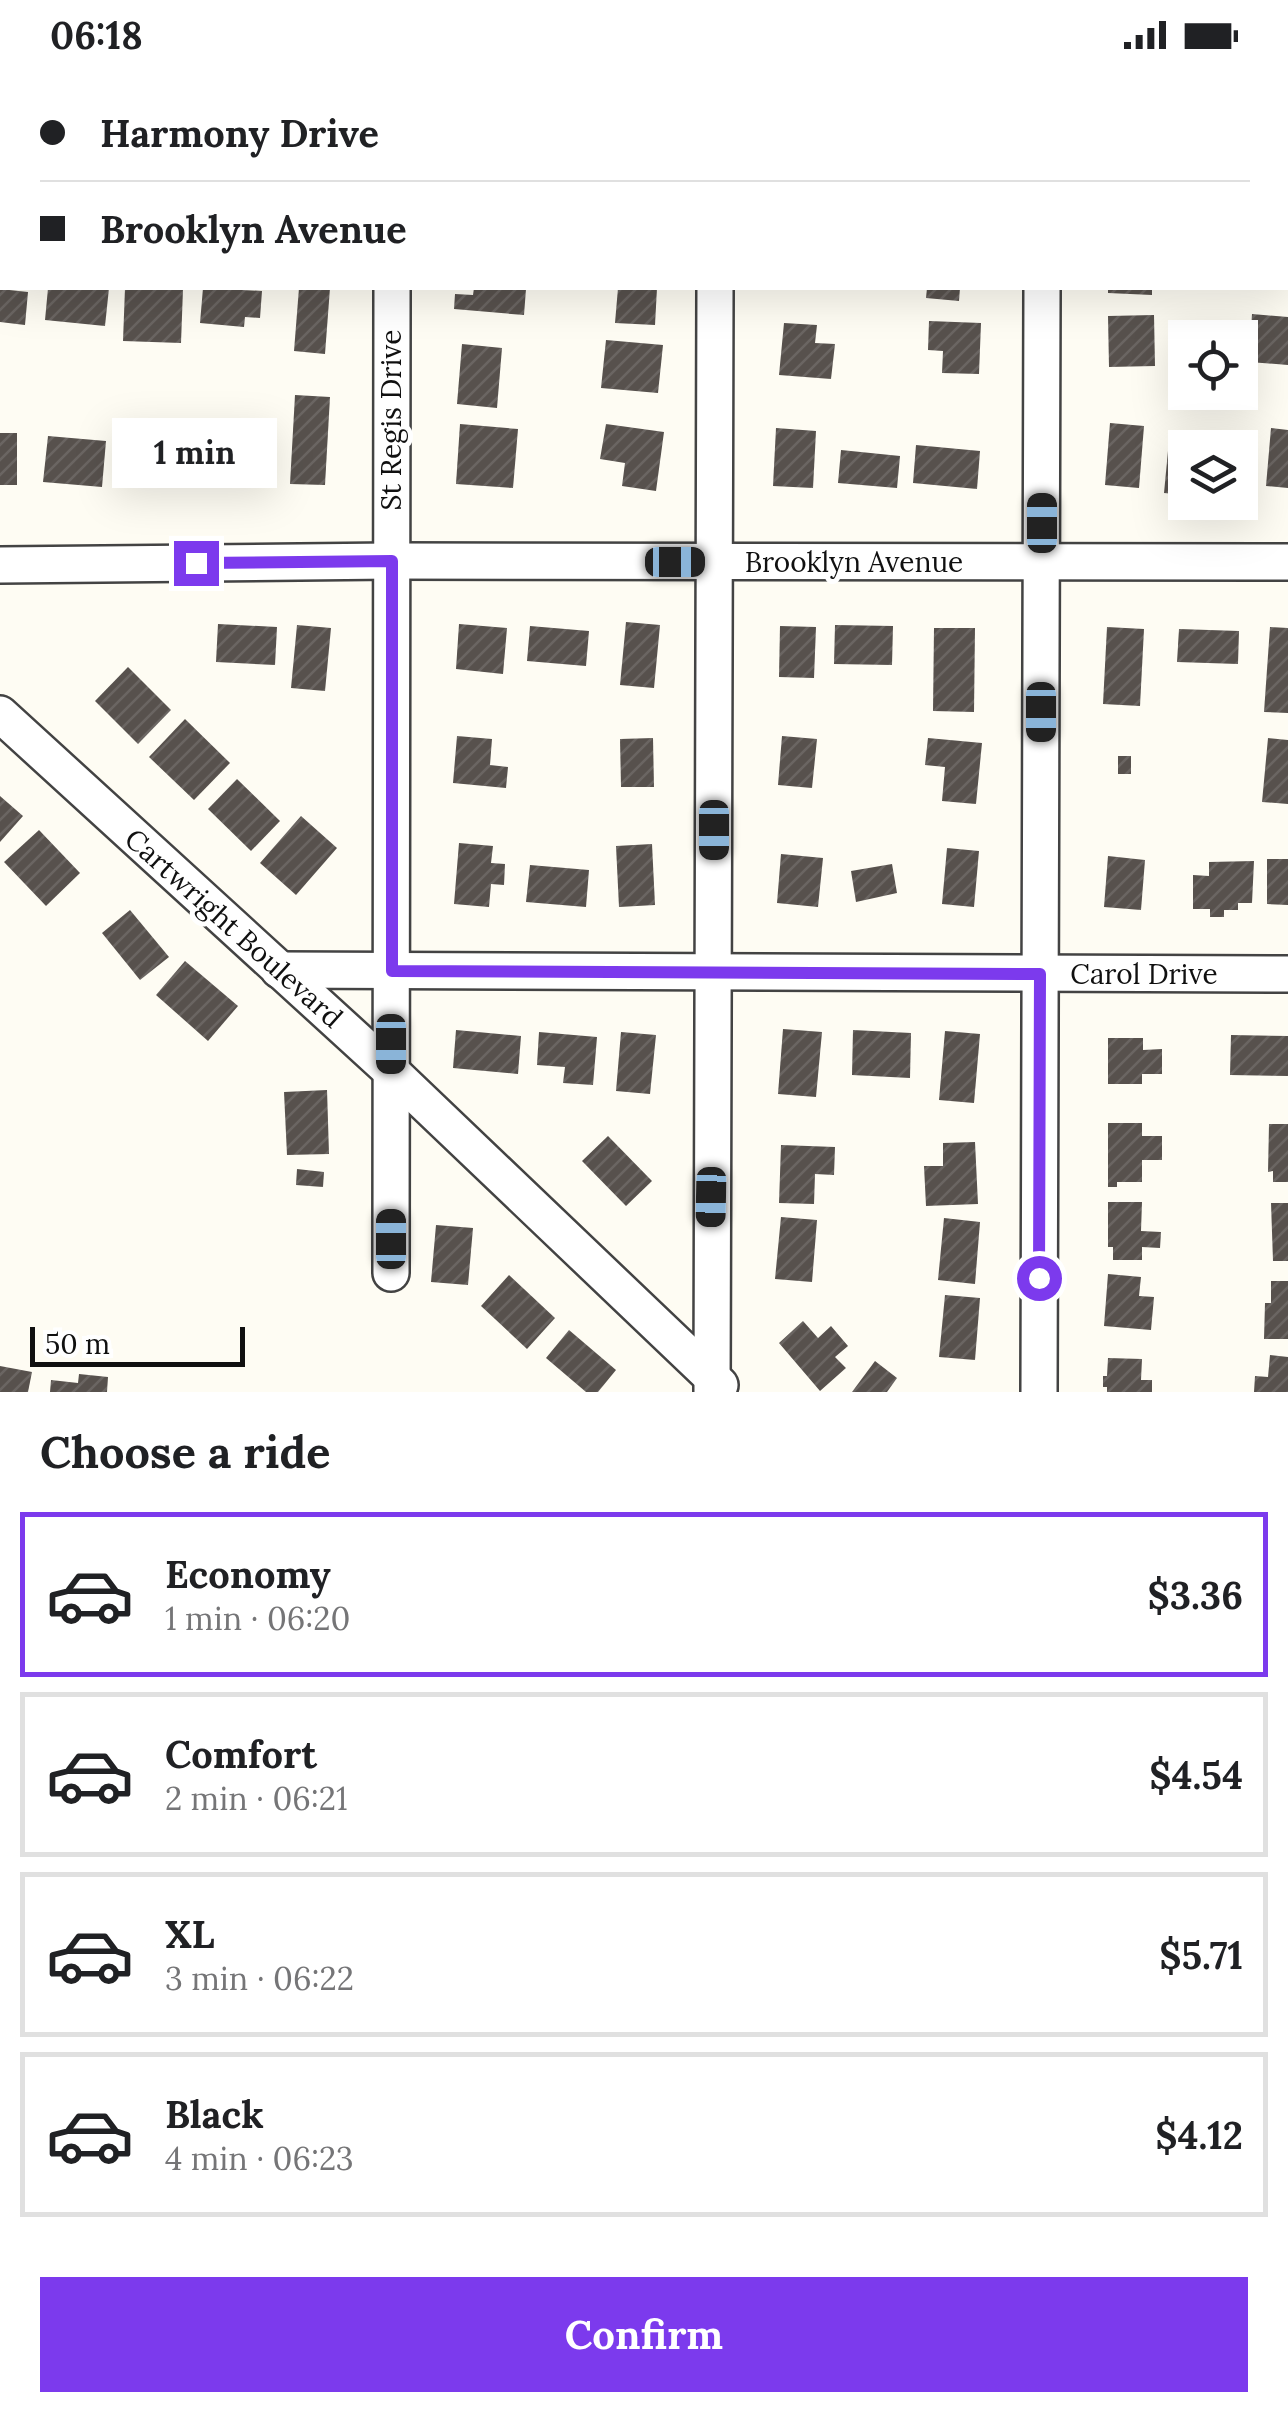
<!DOCTYPE html>
<html lang="en">
<head>
<meta charset="utf-8">
<style>
  :root { --surface:#fff; --page:#f6f6f6; --text:#202124; --muted:#757577; --line:#e0e0e0; --accent:#7c3aed }
  body { margin:0; font-family:Lora,serif; background:var(--page); color:var(--text); height:100vh; display:flex; flex-direction:column; font-size:38px; white-space:nowrap }
  * { box-sizing:border-box; margin:0 }
  p { font-size:32px; color:var(--muted) }
  .icon { flex:none; width:55px; height:55px; fill:none; stroke:currentColor; stroke-width:2; stroke-linecap:round; stroke-linejoin:round }
  .map { position:relative; height:1322px; overflow:hidden }
  .details { display:flex; flex-direction:column; background:var(--surface); flex:1 }
  .details>* { flex:none }
  .top-card { position:absolute; left:0px; top:0px; width:1290px; height:220px; box-shadow:0 10px 40px #0002; display:grid; align-content:center; height:220px; padding:0 40px; background:var(--surface) }
  .controls { position:absolute; left:1168px; top:250px; display:grid; gap:20px }
  .controls a { display:grid; place-items:center; width:90px; height:90px; border-radius:0px; background:var(--surface); box-shadow:0 10px 40px #0002; font-size:50px }
  .scale { position:absolute; left:30px; bottom:25px; width:215px; box-sizing:border-box; padding-left:10px; border:5px solid #101010; border-top:0; font-size:28px; line-height:35px; white-space:nowrap; color:#101010; -webkit-text-stroke:8px #fff; paint-order:stroke }
  .end { position:absolute; width:45px; height:45px; margin:-22px; border:12px solid #7c3aed; background:#fff; box-shadow:0 0 0 5px #fff }
  .from { border-radius:50% }
  .bubble { position:absolute; height:70px; border-radius:0px; background:var(--surface); box-shadow:0 10px 40px #0002; font-size:32px; font-weight:700; line-height:70px; text-align:center }
  .car { position:absolute; width:30px; height:60px; margin:-30px -15px; border-radius:12px; box-shadow:0 0 8px 2px #0007; background:linear-gradient(#222 24%,#8ab4d8 0 40%,#222 0 76%,#8ab4d8 0 86%,#222 0) }
  .top-card b { display:flex; align-items:center; gap:35px; height:95px; font-size:38px }
  .top-card b+b { border-top:2px solid var(--line) }
  .top-card i { width:25px; height:25px; background:var(--text) }
  ul { padding:0; list-style:none }
  li { display:flex; align-items:center; gap:30px; height:165px; margin:0 20px 15px; padding:0 20px; border:5px solid var(--line); border-radius:0px }
  li div { flex:1 }
  li b { display:block; font-size:38px }
  li em { font-style:normal; font-weight:700 }
  li.selected { border-color:var(--accent) }
  li>.icon { width:90px; height:90px; stroke-width:1.5 }
  h2 { padding:0 40px; font-size:45px; line-height:120px }
  .action { display:flex; gap:20px; margin-top:auto; padding:20px 40px }
  .action a { flex:1; height:115px; border-radius:0px; background:var(--accent); color:#fff; font-size:40px; font-weight:700; line-height:115px; text-align:center }
  .status { display:flex; justify-content:space-between; align-items:center; height:70px; padding:0 50px; background:var(--surface); direction:ltr }
  .status svg { height:28px; fill:currentColor }
  .map>svg:first-child { display:block }
</style>
</head>
<body>
<div class="status"><b>06:18</b><svg viewBox="0 0 49 12"><path d="M0 12V9h3v3zM5 12V6h3v6zM10 12V3h3v9zM15 12V0h3v12zM26 1h20v11H26zM47 4h2v5h-2z"/></svg></div>
<div class="map">
<svg width="1288" height="1322" viewBox="0 0 1288 1322">
  <defs>
    <pattern id="building-hatch" width="6" height="6" patternUnits="userSpaceOnUse" patternTransform="scale(2.5)"><rect width="6" height="6" fill="#57514d"/><path d="M-1 1l2-2M0 6l6-6M5 7l2-2" fill="none" stroke="#6a6562"/></pattern>
  </defs>
  <rect width="100%" height="100%" fill="#fefcf3"/>
  <g fill="url(#building-hatch)">
    <polygon points="48,218 109,218 105,256 45,250"/>
    <polygon points="125,218 183,219 181,273 123,271"/>
    <polygon points="203,218 262,221 260,248 245,247 244,257 200,253"/>
    <polygon points="299,218 330,218 325,284 294,281"/>
    <polygon points="474,218 526,219 524,245 454,239 455,224 473,225"/>
    <polygon points="618,218 657,218 655,255 615,253"/>
    <polygon points="927,218 960,218 959,231 926,228"/>
    <polygon points="1108,218 1152,218 1152,225 1108,223"/>
    <polygon points="0,219 28,222 25,255 0,252"/>
    <polygon points="1252,244 1288,247 1288,295 1249,292"/>
    <polygon points="1154,245 1155,296 1109,297 1108,246"/>
    <polygon points="929,251 981,253 979,304 942,303 943,281 928,280"/>
    <polygon points="784,253 817,255 815,273 835,274 831,309 779,305"/>
    <polygon points="606,270 663,275 658,323 601,318"/>
    <polygon points="462,274 502,278 497,338 457,334"/>
    <polygon points="295,325 330,327 325,415 290,414"/>
    <polygon points="1110,353 1144,356 1139,418 1105,415"/>
    <polygon points="460,354 518,359 513,418 456,414"/>
    <polygon points="606,354 664,362 656,421 622,416 625,393 600,389"/>
    <polygon points="776,358 816,361 813,418 773,416"/>
    <polygon points="1271,358 1288,360 1288,418 1266,416"/>
    <polygon points="125,362 184,367 180,418 121,413"/>
    <rect x="0" y="363" width="17" height="52"/>
    <polygon points="48,366 106,371 102,417 43,412"/>
    <polygon points="225,367 268,369 265,418 200,413 203,383 224,385"/>
    <polygon points="916,375 980,381 977,419 913,413"/>
    <polygon points="841,380 900,386 897,418 838,413"/>
    <polygon points="1168,381 1185,382 1185,425 1164,423"/>
    <polygon points="626,552 660,555 654,618 620,615"/>
    <polygon points="218,554 277,557 275,595 216,592"/>
    <polygon points="459,554 507,558 503,604 456,599"/>
    <polygon points="297,555 331,558 325,621 291,618"/>
    <polygon points="835,555 893,556 892,595 834,594"/>
    <polygon points="530,556 589,561 586,596 527,591"/>
    <polygon points="780,556 816,557 814,608 779,607"/>
    <polygon points="1107,557 1144,559 1140,636 1103,634"/>
    <polygon points="1270,557 1288,558 1288,643 1264,642"/>
    <polygon points="934,558 975,558 974,642 933,641"/>
    <polygon points="1179,559 1239,561 1238,594 1177,592"/>
    <polygon points="128,597 171,640 138,674 95,631"/>
    <polygon points="185,649 230,693 194,730 149,687"/>
    <polygon points="457,666 492,669 490,695 508,697 506,718 453,713"/>
    <polygon points="782,666 817,669 812,718 778,715"/>
    <polygon points="653,668 654,717 621,717 620,669"/>
    <polygon points="928,668 982,673 976,734 942,731 945,697 925,695"/>
    <polygon points="1268,668 1288,670 1288,734 1262,732"/>
    <rect x="1118" y="686" width="13" height="18"/>
    <polygon points="237,709 280,751 251,781 208,739"/>
    <polygon points="0,726 23,746 0,772"/>
    <polygon points="301,746 337,778 296,825 260,793"/>
    <polygon points="39,760 80,803 46,836 4,792"/>
    <polygon points="459,773 493,776 491,793 505,794 504,815 491,814 489,837 454,834"/>
    <polygon points="652,774 655,835 619,837 616,776"/>
    <polygon points="947,778 979,781 974,837 942,834"/>
    <polygon points="781,784 823,788 818,837 777,833"/>
    <polygon points="1108,786 1145,790 1141,840 1104,837"/>
    <polygon points="1267,789 1288,789 1288,835 1267,834"/>
    <polygon points="1254,791 1252,833 1238,833 1238,840 1224,840 1224,847 1210,847 1210,839 1193,839 1193,805 1209,806 1209,792"/>
    <polygon points="892,794 897,823 856,832 851,801"/>
    <polygon points="530,795 589,800 586,837 526,832"/>
    <polygon points="130,840 169,887 140,910 102,863"/>
    <polygon points="185,891 238,936 208,971 156,925"/>
    <polygon points="783,959 822,962 816,1027 778,1024"/>
    <polygon points="456,960 521,966 518,1004 453,998"/>
    <polygon points="853,960 911,963 910,1008 852,1005"/>
    <polygon points="945,961 980,964 974,1033 939,1030"/>
    <polygon points="539,962 597,967 593,1015 563,1013 565,997 537,995"/>
    <polygon points="621,962 656,965 650,1024 616,1021"/>
    <polygon points="1231,965 1288,966 1288,1006 1230,1005"/>
    <polygon points="1108,968 1143,968 1143,980 1162,979 1162,1004 1142,1004 1142,1014 1108,1014"/>
    <polygon points="327,1020 329,1084 287,1085 284,1022"/>
    <polygon points="1108,1053 1142,1053 1142,1066 1162,1066 1162,1090 1142,1090 1142,1112 1117,1112 1117,1117 1108,1117"/>
    <polygon points="1269,1054 1288,1054 1288,1112 1273,1112 1273,1101 1268,1102"/>
    <polygon points="608,1066 652,1111 626,1136 582,1091"/>
    <polygon points="975,1072 978,1134 926,1136 924,1096 943,1096 943,1073"/>
    <polygon points="781,1075 835,1077 834,1105 815,1104 814,1134 779,1133"/>
    <polygon points="297,1099 324,1102 323,1117 296,1115"/>
    <polygon points="1108,1132 1142,1132 1141,1161 1161,1162 1160,1178 1142,1177 1142,1190 1113,1190 1113,1177 1108,1177"/>
    <polygon points="1271,1133 1288,1133 1288,1191 1273,1191"/>
    <polygon points="781,1147 817,1150 812,1212 775,1209"/>
    <polygon points="944,1148 980,1152 975,1214 938,1210"/>
    <polygon points="436,1155 473,1158 468,1215 431,1212"/>
    <polygon points="1108,1204 1141,1207 1139,1226 1154,1227 1151,1260 1104,1256"/>
    <polygon points="509,1205 555,1248 527,1279 481,1236"/>
    <polygon points="1271,1211 1288,1211 1288,1269 1264,1269 1265,1233 1271,1233"/>
    <polygon points="945,1225 980,1228 975,1290 939,1287"/>
    <polygon points="803,1251 818,1268 831,1256 848,1276 835,1287 846,1298 820,1321 779,1273"/>
    <polygon points="569,1260 616,1300 598,1322 586,1322 546,1288"/>
    <polygon points="1270,1285 1288,1287 1288,1322 1254,1322 1255,1306 1268,1307"/>
    <polygon points="1108,1288 1142,1289 1141,1310 1152,1310 1152,1322 1107,1322 1107,1317 1103,1317 1103,1306 1107,1306"/>
    <polygon points="875,1291 897,1308 887,1322 852,1322"/>
    <polygon points="0,1296 32,1302 28,1322 0,1322"/>
    <polygon points="79,1304 108,1307 107,1322 50,1322 51,1310 78,1313"/>
  </g>
  <g fill="none" stroke-linecap="round" stroke-linejoin="round">
    <g stroke="#434343" stroke-width="40">
      <g id="minor">
        <polyline points="392,2 392,0"/>
        <polyline points="715,2 715,0"/>
        <polyline points="1042,2 1042,0"/>
        <polyline points="0,156 2,156"/>
        <polyline points="0,495 391,491 1288,492"/>
        <polyline points="0,644 392,1002 720,1315"/>
        <polyline points="279,900 1288,904"/>
        <polyline points="391,1203 392,218"/>
        <polyline points="712,1322 715,218"/>
        <polyline points="1039,1322 1042,218"/>
      </g>
    </g>
    <use href="#minor" stroke="#fff" stroke-width="35"/>
  </g>
  <g fill="none" stroke-linecap="round" stroke-linejoin="round">
    <polyline stroke="#7c3aed" stroke-width="12" points="196,493 392,491 392,901 1040,904 1039,1208"/>
  </g>
  <g text-anchor="middle" dominant-baseline="central" stroke-width="10" stroke-linejoin="round" paint-order="stroke">
    <g font-size="28" fill="#101010" stroke="#fff">
      <text transform="translate(391 350) rotate(-90)">St Regis Drive</text>
      <text x="854" y="492">Brooklyn Avenue</text>
      <text transform="translate(234 858) rotate(42)">Cartwright Boulevard</text>
      <text x="1144" y="904">Carol Drive</text>
    </g>
  </g>
</svg>
<div class="controls">
<a><svg class="icon" aria-label="locate" viewBox="0 0 24 24"><circle cx="12" cy="12" r="6"/><path d="M12 2v4M12 18v4M2 12h4M18 12h4"/></svg></a>
<a><svg class="icon" aria-label="layers" viewBox="0 0 24 24"><path d="M12 4l9 5-9 5-9-5zM3 14l9 5 9-5"/></svg></a>
</div>
<div class="scale">50 m</div>
<i class="end from" style="left:1039px;top:1208px"></i>
<i class="end" style="left:196px;top:493px"></i>
<div class="bubble" style="left:112px;top:348px;width:165px">1 min</div>
<i class="car" style="left:1042px;top:453px;rotate:0deg"></i>
<i class="car" style="left:675px;top:492px;rotate:90deg"></i>
<i class="car" style="left:1041px;top:642px;rotate:180deg"></i>
<i class="car" style="left:714px;top:760px;rotate:180deg"></i>
<i class="car" style="left:391px;top:974px;rotate:180deg"></i>
<i class="car" style="left:711px;top:1127px;rotate:181deg"></i>
<i class="car" style="left:391px;top:1169px;rotate:0deg"></i>
<div class="top-card">
<b><i class="from"></i>Harmony Drive</b>
<b><i></i>Brooklyn Avenue</b>
</div>
</div>
<section class="details">
<h2>Choose a ride</h2>
<ul>
<li class="selected"><svg class="icon" aria-label="car" viewBox="0 0 24 24"><path d="M5 17H2v-5l4-1 3-4h7l3 4 3 1v5h-3M9 17h6M6 11h13"/><circle cx="7" cy="17" r="2"/><circle cx="17" cy="17" r="2"/></svg><div><b>Economy</b><p>1 min · 06:20</p></div><em>$3.36</em></li>
<li><svg class="icon" aria-label="car" viewBox="0 0 24 24"><path d="M5 17H2v-5l4-1 3-4h7l3 4 3 1v5h-3M9 17h6M6 11h13"/><circle cx="7" cy="17" r="2"/><circle cx="17" cy="17" r="2"/></svg><div><b>Comfort</b><p>2 min · 06:21</p></div><em>$4.54</em></li>
<li><svg class="icon" aria-label="car" viewBox="0 0 24 24"><path d="M5 17H2v-5l4-1 3-4h7l3 4 3 1v5h-3M9 17h6M6 11h13"/><circle cx="7" cy="17" r="2"/><circle cx="17" cy="17" r="2"/></svg><div><b>XL</b><p>3 min · 06:22</p></div><em>$5.71</em></li>
<li><svg class="icon" aria-label="car" viewBox="0 0 24 24"><path d="M5 17H2v-5l4-1 3-4h7l3 4 3 1v5h-3M9 17h6M6 11h13"/><circle cx="7" cy="17" r="2"/><circle cx="17" cy="17" r="2"/></svg><div><b>Black</b><p>4 min · 06:23</p></div><em>$4.12</em></li>
</ul>
<div class="action"><a>Confirm</a></div>
</section>
</body>
</html>
